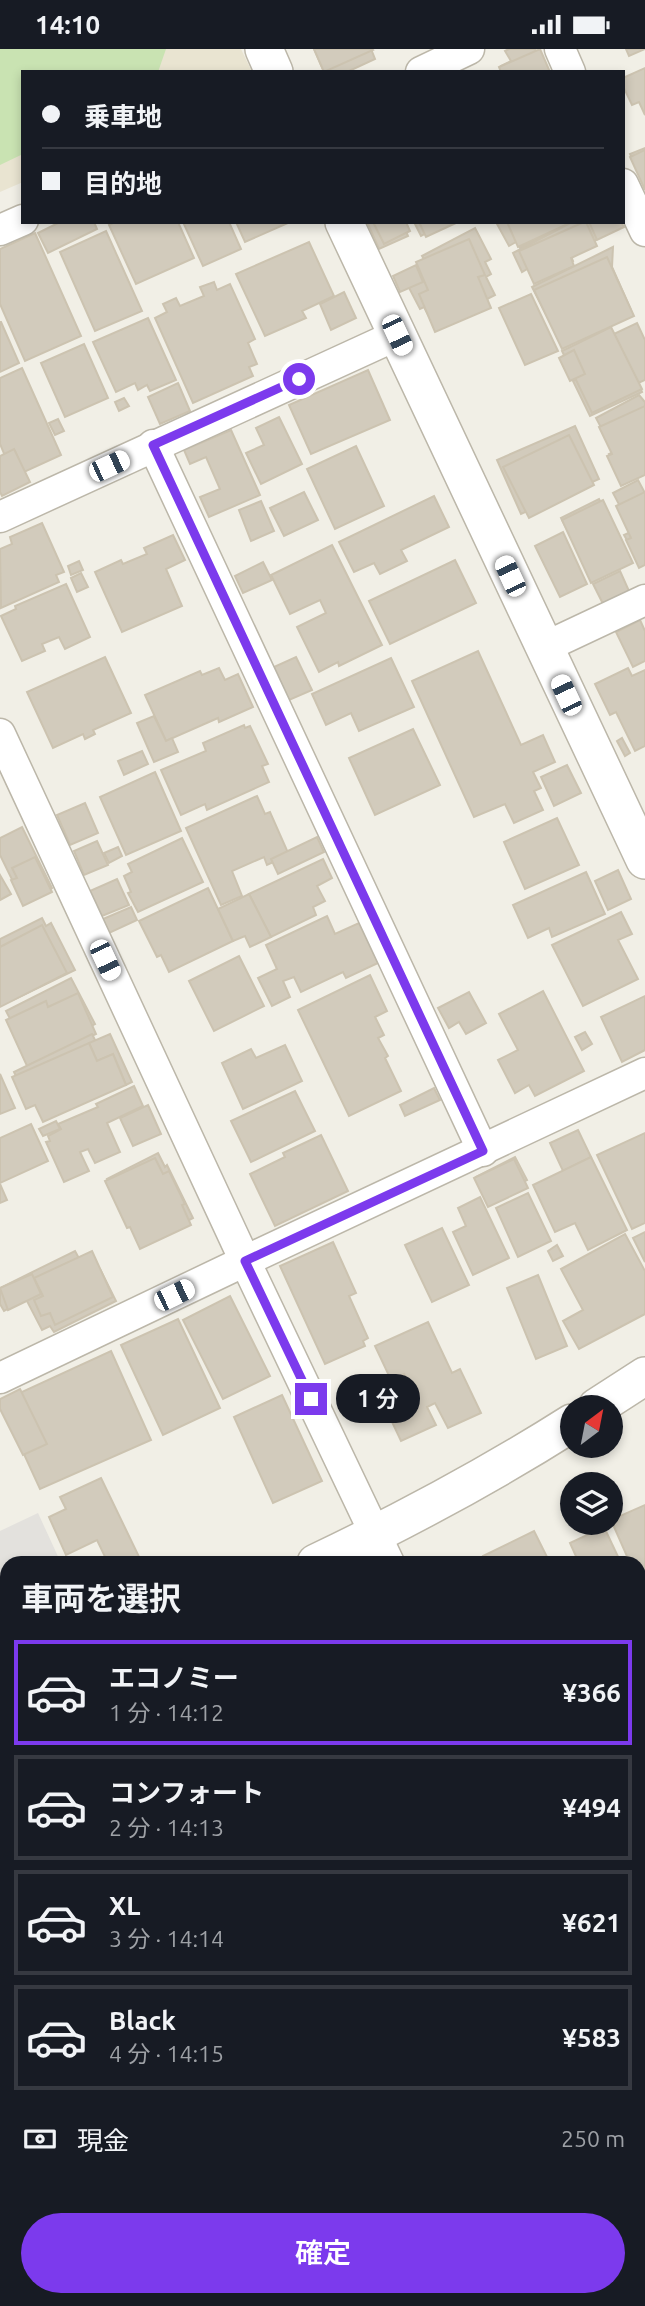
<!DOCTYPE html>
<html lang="ja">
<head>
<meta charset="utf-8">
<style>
  :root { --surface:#171b24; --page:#242831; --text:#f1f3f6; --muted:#9ea1a6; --line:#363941; --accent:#7c3aed }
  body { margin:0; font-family:Ubuntu,"Noto Sans JP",sans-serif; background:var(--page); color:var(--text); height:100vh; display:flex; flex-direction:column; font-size:26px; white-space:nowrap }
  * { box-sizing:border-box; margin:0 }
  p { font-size:23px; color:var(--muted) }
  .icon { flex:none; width:38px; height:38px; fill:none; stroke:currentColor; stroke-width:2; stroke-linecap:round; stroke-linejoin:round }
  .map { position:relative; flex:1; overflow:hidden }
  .side { position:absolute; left:0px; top:1507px; width:646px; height:751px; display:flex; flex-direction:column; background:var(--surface); border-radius:21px 21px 0 0; box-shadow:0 4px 10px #0003 }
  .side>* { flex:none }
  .top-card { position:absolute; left:21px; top:21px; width:604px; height:154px; border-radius:0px; box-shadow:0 4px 10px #0003; display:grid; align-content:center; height:154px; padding:0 21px; background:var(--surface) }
  .needle { width:46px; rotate:32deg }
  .controls { position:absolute; left:560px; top:1346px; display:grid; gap:14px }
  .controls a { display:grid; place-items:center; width:63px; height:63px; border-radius:50%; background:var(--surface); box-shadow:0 4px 10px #0003; font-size:35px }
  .end { position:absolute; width:32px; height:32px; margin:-16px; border:9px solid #7c3aed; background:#fff; box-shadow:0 0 0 4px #fff }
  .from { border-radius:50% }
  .bubble { position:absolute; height:49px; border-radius:24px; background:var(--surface); box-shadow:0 4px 10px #0003; font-size:23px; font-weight:600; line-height:49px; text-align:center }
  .car { position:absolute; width:21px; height:42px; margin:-21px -10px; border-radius:9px; box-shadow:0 0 5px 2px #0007; background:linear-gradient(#fff 24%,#345 0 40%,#fff 0 76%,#345 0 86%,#fff 0) }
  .top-card b { display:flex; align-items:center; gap:24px; height:66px; font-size:26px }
  .top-card b+b { border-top:2px solid var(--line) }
  .top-card i { width:18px; height:18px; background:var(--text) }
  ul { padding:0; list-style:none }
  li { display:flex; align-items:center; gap:21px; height:105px; margin:0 14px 10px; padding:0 7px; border:4px solid var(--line); border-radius:0px }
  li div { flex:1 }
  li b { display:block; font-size:26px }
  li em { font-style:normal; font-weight:600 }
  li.active { border-color:var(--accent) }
  li>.icon { width:63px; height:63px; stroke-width:1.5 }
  h2 { padding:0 21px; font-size:32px; line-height:84px }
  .pay { display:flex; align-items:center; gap:18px; height:77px; padding:0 21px; font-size:26px }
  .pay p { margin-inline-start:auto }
  .action { display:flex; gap:14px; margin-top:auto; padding:14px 21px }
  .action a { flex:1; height:80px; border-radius:42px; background:var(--accent); color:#fff; font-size:28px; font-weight:600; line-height:80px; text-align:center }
  .status { display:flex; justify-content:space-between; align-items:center; height:49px; padding:0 35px; background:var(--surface); direction:ltr }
  .status svg { height:19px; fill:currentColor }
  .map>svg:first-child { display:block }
</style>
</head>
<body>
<div class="status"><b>14:10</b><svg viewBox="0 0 49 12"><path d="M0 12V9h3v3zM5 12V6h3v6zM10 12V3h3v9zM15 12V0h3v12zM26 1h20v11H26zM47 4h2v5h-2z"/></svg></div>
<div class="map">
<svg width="645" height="2257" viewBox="0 0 645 2257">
  <rect width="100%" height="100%" fill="#f1efe6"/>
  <polygon fill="#e9e4d1" points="0,0 241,0 252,23 23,23 23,133 0,143"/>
  <polygon fill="#c9e3b2" points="0,0 166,0 158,23 23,23 23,105 0,116"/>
  <polygon fill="#e3e1dd" points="38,1464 61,1514 7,1514 7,1595 0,1598 0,1482"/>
  <g fill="#d2cbbc" stroke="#ccc3b0" stroke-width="2">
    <polygon points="314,0 371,0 375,10 347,23 324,23"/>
    <polygon points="314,0 372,0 373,1 324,23"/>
    <polygon points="509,0 535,0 547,23 504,23 501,17 511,12 505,2"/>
    <polygon points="540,0 550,23 501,23 499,18"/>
    <polygon points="626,0 645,0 629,7"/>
    <polygon points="645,19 645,66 639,53 632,56 623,37 623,29"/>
    <polygon points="645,99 645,137 630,105"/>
    <polygon points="645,101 645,141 630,108"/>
    <polygon points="60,173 94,173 97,180 48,204 38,184"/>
    <polygon points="115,173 178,173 194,209 136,235 109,176"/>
    <polygon points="183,173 229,173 241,200 203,217"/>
    <polygon points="236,173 290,173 245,193"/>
    <polygon points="367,173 402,173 408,187 379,200"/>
    <polygon points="373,173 406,173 410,182 384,195"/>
    <polygon points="414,173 448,173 421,187"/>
    <polygon points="419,173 458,173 426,188"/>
    <polygon points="501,173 570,173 520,199 516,193 509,197 497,175"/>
    <polygon points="507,173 572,173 518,198"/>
    <polygon points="572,173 593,173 601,188 570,205 573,212 536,232 529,219 522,223 513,204"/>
    <polygon points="584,173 586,173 597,197 571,209 574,217 534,235 519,202"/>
    <polygon points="589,173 621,173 624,178 597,191"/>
    <polygon points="475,179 491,210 485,213 491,225 486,228 495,246 434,277 424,258 420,260 407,235 431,222 422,207"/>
    <polygon points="106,182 142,262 95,282 60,203"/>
    <polygon points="35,184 81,287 25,312 0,255 0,200"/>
    <polygon points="469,190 485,226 478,228 491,259 435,283 419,245 428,241 416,213"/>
    <polygon points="309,193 334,247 302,262 306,269 265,287 236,225"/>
    <polygon points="613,198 612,218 631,261 561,295 532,238"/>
    <polygon points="607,208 634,267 562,300 534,241"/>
    <polygon points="416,216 423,233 400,243 393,227"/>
    <polygon points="214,233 217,241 230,235 255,290 248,294 257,315 249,318 253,327 193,354 155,269 167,263 163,255 176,249 180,257 204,247 200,238"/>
    <polygon points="344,243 356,269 331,281 320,255"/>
    <polygon points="531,245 558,302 525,316 499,259"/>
    <polygon points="148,269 176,331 150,342 147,336 138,341 135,334 116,343 93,293"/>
    <polygon points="1,273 19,314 0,323 0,273"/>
    <polygon points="637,274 645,291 645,331 638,334 642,343 590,367 573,332 590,324 580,301"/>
    <polygon points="611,278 642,340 592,364 562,302"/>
    <polygon points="84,295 108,349 65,368 41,314"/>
    <polygon points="574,301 585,325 570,332 559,309"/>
    <polygon points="22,319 61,406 24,423 15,402 5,407 0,395 0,329"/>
    <polygon points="368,321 390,371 311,405 289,356"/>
    <polygon points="178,334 190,362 160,375 148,348"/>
    <polygon points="639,346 645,353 645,421 624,433 609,405 614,403 596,369"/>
    <polygon points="124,349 129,357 119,362 115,353"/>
    <polygon points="645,357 645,426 621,437 607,407 612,405 599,378"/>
    <polygon points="279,368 302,415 261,435 246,404 264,396 256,379"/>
    <polygon points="58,370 64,382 55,386 49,374"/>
    <polygon points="575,377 599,430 521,465 497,411"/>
    <polygon points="231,381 260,446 209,468 200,448 220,440 206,408 190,415 184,401"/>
    <polygon points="569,386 594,436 529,469 503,418"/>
    <polygon points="356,397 384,457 335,480 307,420"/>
    <polygon points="14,400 30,433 2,447 0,443 0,407"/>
    <polygon points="638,431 645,444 645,510 639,513 624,486 633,482 613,444"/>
    <polygon points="304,443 318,471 284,487 270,459"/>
    <polygon points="645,443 645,516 639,519 626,491 631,489 616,457"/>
    <polygon points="434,447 449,478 401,501 407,512 380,525 374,514 354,523 339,493"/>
    <polygon points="599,450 629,508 591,527 561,469"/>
    <polygon points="603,451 633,514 591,534 562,471"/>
    <polygon points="261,452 274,482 251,492 239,461"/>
    <polygon points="42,474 64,523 56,526 59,533 1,559 0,500 12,495 10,488"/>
    <polygon points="563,483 587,535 560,548 535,497"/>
    <polygon points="173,486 185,511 166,520 182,557 122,583 95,523 121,511 123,515 147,505 144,499"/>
    <polygon points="332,496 382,596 339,617 338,613 319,623 297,578 326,564 320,551 290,565 271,526"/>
    <polygon points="455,511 476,554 390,595 369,552"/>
    <polygon points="79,512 83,521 71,526 68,517"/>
    <polygon points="263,513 272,531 243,544 235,527"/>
    <polygon points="620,522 629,542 603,555 593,535"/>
    <polygon points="81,524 88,538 77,543 71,529"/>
    <polygon points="66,535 90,588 65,600 59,588 42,595 45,602 22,612 1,567 16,560 15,557"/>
    <polygon points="640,571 645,582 645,612 633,618 616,583"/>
    <polygon points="478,602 521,696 543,686 555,713 533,723 541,739 534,742 543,761 514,774 505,755 474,768 412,632"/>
    <polygon points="105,608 131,664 93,681 95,685 85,690 83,685 53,699 27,643"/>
    <polygon points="296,608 312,641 289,651 274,618"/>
    <polygon points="391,609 414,658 359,682 351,664 326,676 312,645"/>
    <polygon points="219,619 225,631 238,625 253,658 219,673 218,669 166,692 145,646 200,622 202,626"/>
    <polygon points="628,619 632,627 645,621 645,697 635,702 616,663 610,666 595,635"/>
    <polygon points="154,667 166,692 172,689 178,703 154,713 137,674"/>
    <polygon points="244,676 245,679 250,677 268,715 262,717 269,733 207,761 205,755 181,766 161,721 206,702 203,694"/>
    <polygon points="413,680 440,736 375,766 349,709"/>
    <polygon points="622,689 630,704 625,707 617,692"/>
    <polygon points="142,702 148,715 124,726 118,712"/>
    <polygon points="567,716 581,744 554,757 541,728"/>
    <polygon points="155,723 181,782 126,806 100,748"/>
    <polygon points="257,747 265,765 270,763 289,806 267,816 264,808 232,822 242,847 221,856 186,779"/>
    <polygon points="85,754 98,784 70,796 57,766"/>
    <polygon points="557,769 579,816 525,840 504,793"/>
    <polygon points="22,778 52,839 23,853 0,806 0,789"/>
    <polygon points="317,788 324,803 278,825 271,810"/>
    <polygon points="182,789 203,833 138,863 128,844 131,843 124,827 132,823 128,815"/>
    <polygon points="97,792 108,816 84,826 74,802"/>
    <polygon points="118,798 122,807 109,814 104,804"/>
    <polygon points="35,808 52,843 23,857 11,831 17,829 12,819"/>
    <polygon points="323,810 332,829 317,837 325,852 313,858 316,866 271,888 249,845"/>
    <polygon points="618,821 631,850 608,861 595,832"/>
    <polygon points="586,823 605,865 552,888 549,879 528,889 513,856"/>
    <polygon points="0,826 11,845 0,851"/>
    <polygon points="117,830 129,856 102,867 90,842"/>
    <polygon points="208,839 233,892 169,923 161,906 157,908 139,872"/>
    <polygon points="249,845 271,888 250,898 245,887 233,892 218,860"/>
    <polygon points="131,858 137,871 109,884 103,870"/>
    <polygon points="621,863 632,885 618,891 638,930 583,957 552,896"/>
    <polygon points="327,867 335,885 359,874 378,914 346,929 343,923 301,943 294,928 283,932 290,948 272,957 258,929 277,920 266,896"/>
    <polygon points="42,869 46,877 51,874 75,921 13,951 10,945 0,950 0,890"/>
    <polygon points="42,876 67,924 0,958 0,898"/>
    <polygon points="239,907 264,957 214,982 189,932"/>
    <polygon points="370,926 387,962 375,968 384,986 378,989 388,1007 385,1009 401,1042 349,1067 298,961"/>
    <polygon points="71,929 95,975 30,1008 6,962"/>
    <polygon points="543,942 584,1022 535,1047 529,1036 515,1044 498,1011 518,1001 499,965"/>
    <polygon points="469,943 486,974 466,985 459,973 449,979 438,959"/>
    <polygon points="78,944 96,985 27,1017 6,971 46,952 48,958"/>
    <polygon points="645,947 645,1001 622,1013 601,968"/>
    <polygon points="585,983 592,995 582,1001 575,988"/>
    <polygon points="92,985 103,1007 115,1001 126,1025 48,1064 38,1044 27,1050 14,1023"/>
    <polygon points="110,985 132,1033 126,1036 113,1005 97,1012 89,994"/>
    <polygon points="89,994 97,1012 113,1005 126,1036 43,1073 35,1056 26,1060 12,1028"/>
    <polygon points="285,996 302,1032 243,1060 222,1014 251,1000 256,1009"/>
    <polygon points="0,1025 15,1059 0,1065"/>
    <polygon points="134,1037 143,1057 107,1074 120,1103 95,1114 88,1100 80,1103 89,1122 64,1133 46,1093 50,1092 48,1087 61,1080 58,1075 98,1058 96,1055"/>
    <polygon points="434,1039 440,1051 405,1067 400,1056"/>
    <polygon points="295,1042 315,1082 251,1113 231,1072"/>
    <polygon points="148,1056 161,1085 133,1097 120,1069"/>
    <polygon points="56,1072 60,1080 43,1087 39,1080"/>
    <polygon points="31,1075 48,1112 0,1134 0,1089"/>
    <polygon points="578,1081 591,1108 563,1122 550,1094"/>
    <polygon points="645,1084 645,1174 632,1180 597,1106"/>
    <polygon points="321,1086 348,1142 275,1177 250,1125 285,1108 283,1104"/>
    <polygon points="158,1104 165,1118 167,1116 193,1169 141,1196 107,1130"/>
    <polygon points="515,1108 527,1131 488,1151 476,1128"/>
    <polygon points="591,1108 627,1181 588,1201 575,1174 555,1183 533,1136"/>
    <polygon points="155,1109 163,1125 169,1122 185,1155 182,1156 191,1176 140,1200 130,1178 127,1179 105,1132"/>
    <polygon points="514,1110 528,1139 488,1158 474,1129"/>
    <polygon points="0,1135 7,1151 0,1154"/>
    <polygon points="528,1144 551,1192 518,1208 496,1159"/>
    <polygon points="480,1148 509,1209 473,1226 453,1183 466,1177 458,1159"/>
    <polygon points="442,1179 469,1236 432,1253 405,1196"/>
    <polygon points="645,1183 645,1213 633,1189"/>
    <polygon points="625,1185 645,1222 645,1265 579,1300 563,1272 583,1261 561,1220"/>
    <polygon points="333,1193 356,1244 349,1247 368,1289 363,1292 365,1297 325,1315 280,1217"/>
    <polygon points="557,1196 563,1207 553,1212 548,1202"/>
    <polygon points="75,1202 88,1226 100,1220 116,1252 54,1283 50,1277 42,1281 26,1250 4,1262 0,1255 0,1239"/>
    <polygon points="92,1202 113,1248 55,1276 50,1264 41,1267 34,1251 43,1247 34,1229"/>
    <polygon points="32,1225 41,1245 8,1261 0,1239"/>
    <polygon points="538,1226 567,1297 536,1310 507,1239"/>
    <polygon points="230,1247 270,1327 223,1350 183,1271"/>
    <polygon points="178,1270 220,1359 163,1386 121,1296"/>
    <polygon points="428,1273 452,1324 460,1320 481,1364 448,1379 435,1354 427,1358 436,1376 401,1392 377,1341 406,1328 404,1325 391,1331 375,1297"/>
    <polygon points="111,1302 151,1391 40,1440 0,1353"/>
    <polygon points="20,1340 47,1395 23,1406 0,1360 0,1350"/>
    <polygon points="282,1346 322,1432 273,1454 234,1368"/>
    <polygon points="101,1429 142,1514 108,1514 97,1491 66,1506 49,1468 66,1460 60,1448"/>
    <polygon points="645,1456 645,1547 639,1533 639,1514 630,1514 611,1471"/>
    <polygon points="604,1478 621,1514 579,1514 570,1494"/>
    <polygon points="534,1482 550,1514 486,1514 483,1507"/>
    <polygon points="644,1564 645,1664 644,1665 639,1656 639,1566"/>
    <polygon points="645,1712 645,1789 639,1776 639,1715"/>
    <polygon points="7,1767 7,1818 0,1802 0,1770"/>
    <polygon points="0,1815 7,1830 7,1854 0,1857"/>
    <polygon points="639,1818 645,1831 645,1839 639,1842"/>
    <polygon points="644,1864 645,1938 639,1939 639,1867"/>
    <polygon points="7,1865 7,1943 5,1944 0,1931 0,1868"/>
    <polygon points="0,1986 7,2001 7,2022 0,2025"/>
    <polygon points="644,2007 645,2017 639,2020 639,2009"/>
    <polygon points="7,2029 7,2084 0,2087 0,2032"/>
    <polygon points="645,2060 645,2081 639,2068 639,2063"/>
    <polygon points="7,2106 7,2165 4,2166 0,2156 0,2109"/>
    <polygon points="134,2250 193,2250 196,2257 136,2257"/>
    <polygon points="215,2250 217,2257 204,2257 202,2251"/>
    <polygon points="310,2250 377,2250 379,2257 312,2257"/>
    <polygon points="386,2250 460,2250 462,2257 388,2257"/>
  </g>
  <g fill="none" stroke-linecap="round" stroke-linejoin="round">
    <g stroke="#bcb7a9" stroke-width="33">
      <g id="minor">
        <polyline points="560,0 570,23"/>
        <polyline points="421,23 469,0"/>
        <polyline points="623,135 645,182"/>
        <polyline points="0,181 23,171"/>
        <polyline points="153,396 483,1102"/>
        <polyline points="0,468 397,286"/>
        <polyline points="543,599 645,551"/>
        <polyline points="0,685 245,1212 389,1514"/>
        <polyline points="0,1329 245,1212 645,1024"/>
        <polyline points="639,1696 645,1693"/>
        <polyline points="639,1963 645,1960"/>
        <polyline points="639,2232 645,2229"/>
        <polyline points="66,2250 70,2257"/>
        <polyline points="514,2250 516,2257"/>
        <polyline points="580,2257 595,2250"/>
      </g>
    </g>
    <g stroke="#bcb7a9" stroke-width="40">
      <g id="tertiary">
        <polyline points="264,0 274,23"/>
        <polyline points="344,173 645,811"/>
        <polyline points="597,1358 645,1327"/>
        <path d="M316,1514C404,1472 490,1426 572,1374"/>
        <polyline points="0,1666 7,1662"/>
      </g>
    </g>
    <use href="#minor" stroke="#fff" stroke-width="30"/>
    <use href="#tertiary" stroke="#fff" stroke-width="37"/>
  </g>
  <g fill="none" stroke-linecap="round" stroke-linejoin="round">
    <polyline stroke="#7c3aed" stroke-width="9" points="299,330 153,396 483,1102 245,1212 311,1350"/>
  </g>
</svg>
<div class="controls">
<a><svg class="needle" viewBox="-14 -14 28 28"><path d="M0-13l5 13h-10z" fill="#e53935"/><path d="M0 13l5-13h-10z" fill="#9ea1a6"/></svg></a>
<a><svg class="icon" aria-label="layers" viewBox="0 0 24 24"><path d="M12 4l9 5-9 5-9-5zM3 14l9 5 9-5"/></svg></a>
</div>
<i class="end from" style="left:299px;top:330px"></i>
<i class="end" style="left:311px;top:1350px"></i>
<div class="bubble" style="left:336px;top:1325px;width:84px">1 分</div>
<i class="car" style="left:397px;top:286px;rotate:155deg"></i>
<i class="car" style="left:109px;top:417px;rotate:65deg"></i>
<i class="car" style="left:510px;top:527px;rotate:335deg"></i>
<i class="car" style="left:566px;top:646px;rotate:335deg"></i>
<i class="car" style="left:105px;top:911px;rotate:155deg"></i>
<i class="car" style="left:174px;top:1246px;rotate:64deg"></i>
<div class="top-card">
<b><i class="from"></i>乗車地</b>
<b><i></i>目的地</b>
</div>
<section class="side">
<h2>車両を選択</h2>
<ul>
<li class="active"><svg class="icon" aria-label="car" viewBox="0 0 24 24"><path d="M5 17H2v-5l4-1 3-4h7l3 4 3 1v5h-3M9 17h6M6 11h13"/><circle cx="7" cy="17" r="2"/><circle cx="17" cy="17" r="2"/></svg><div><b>エコノミー</b><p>1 分 · 14:12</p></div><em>¥366</em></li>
<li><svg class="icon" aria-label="car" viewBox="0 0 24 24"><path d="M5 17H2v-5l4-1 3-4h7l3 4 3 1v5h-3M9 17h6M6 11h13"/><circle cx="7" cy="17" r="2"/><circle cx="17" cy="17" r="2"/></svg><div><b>コンフォート</b><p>2 分 · 14:13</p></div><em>¥494</em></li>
<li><svg class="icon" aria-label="car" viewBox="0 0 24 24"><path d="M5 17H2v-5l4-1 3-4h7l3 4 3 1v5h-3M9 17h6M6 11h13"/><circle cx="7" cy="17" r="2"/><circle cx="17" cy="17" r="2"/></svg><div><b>XL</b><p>3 分 · 14:14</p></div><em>¥621</em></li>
<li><svg class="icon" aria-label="car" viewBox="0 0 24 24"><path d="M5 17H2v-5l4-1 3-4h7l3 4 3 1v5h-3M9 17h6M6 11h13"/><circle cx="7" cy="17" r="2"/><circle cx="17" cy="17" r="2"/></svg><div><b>Black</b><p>4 分 · 14:15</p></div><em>¥583</em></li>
</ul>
<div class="pay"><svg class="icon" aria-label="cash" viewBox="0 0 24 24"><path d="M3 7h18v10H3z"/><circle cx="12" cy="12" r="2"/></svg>現金<p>250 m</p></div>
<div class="action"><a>確定</a></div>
</section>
</div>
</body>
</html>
